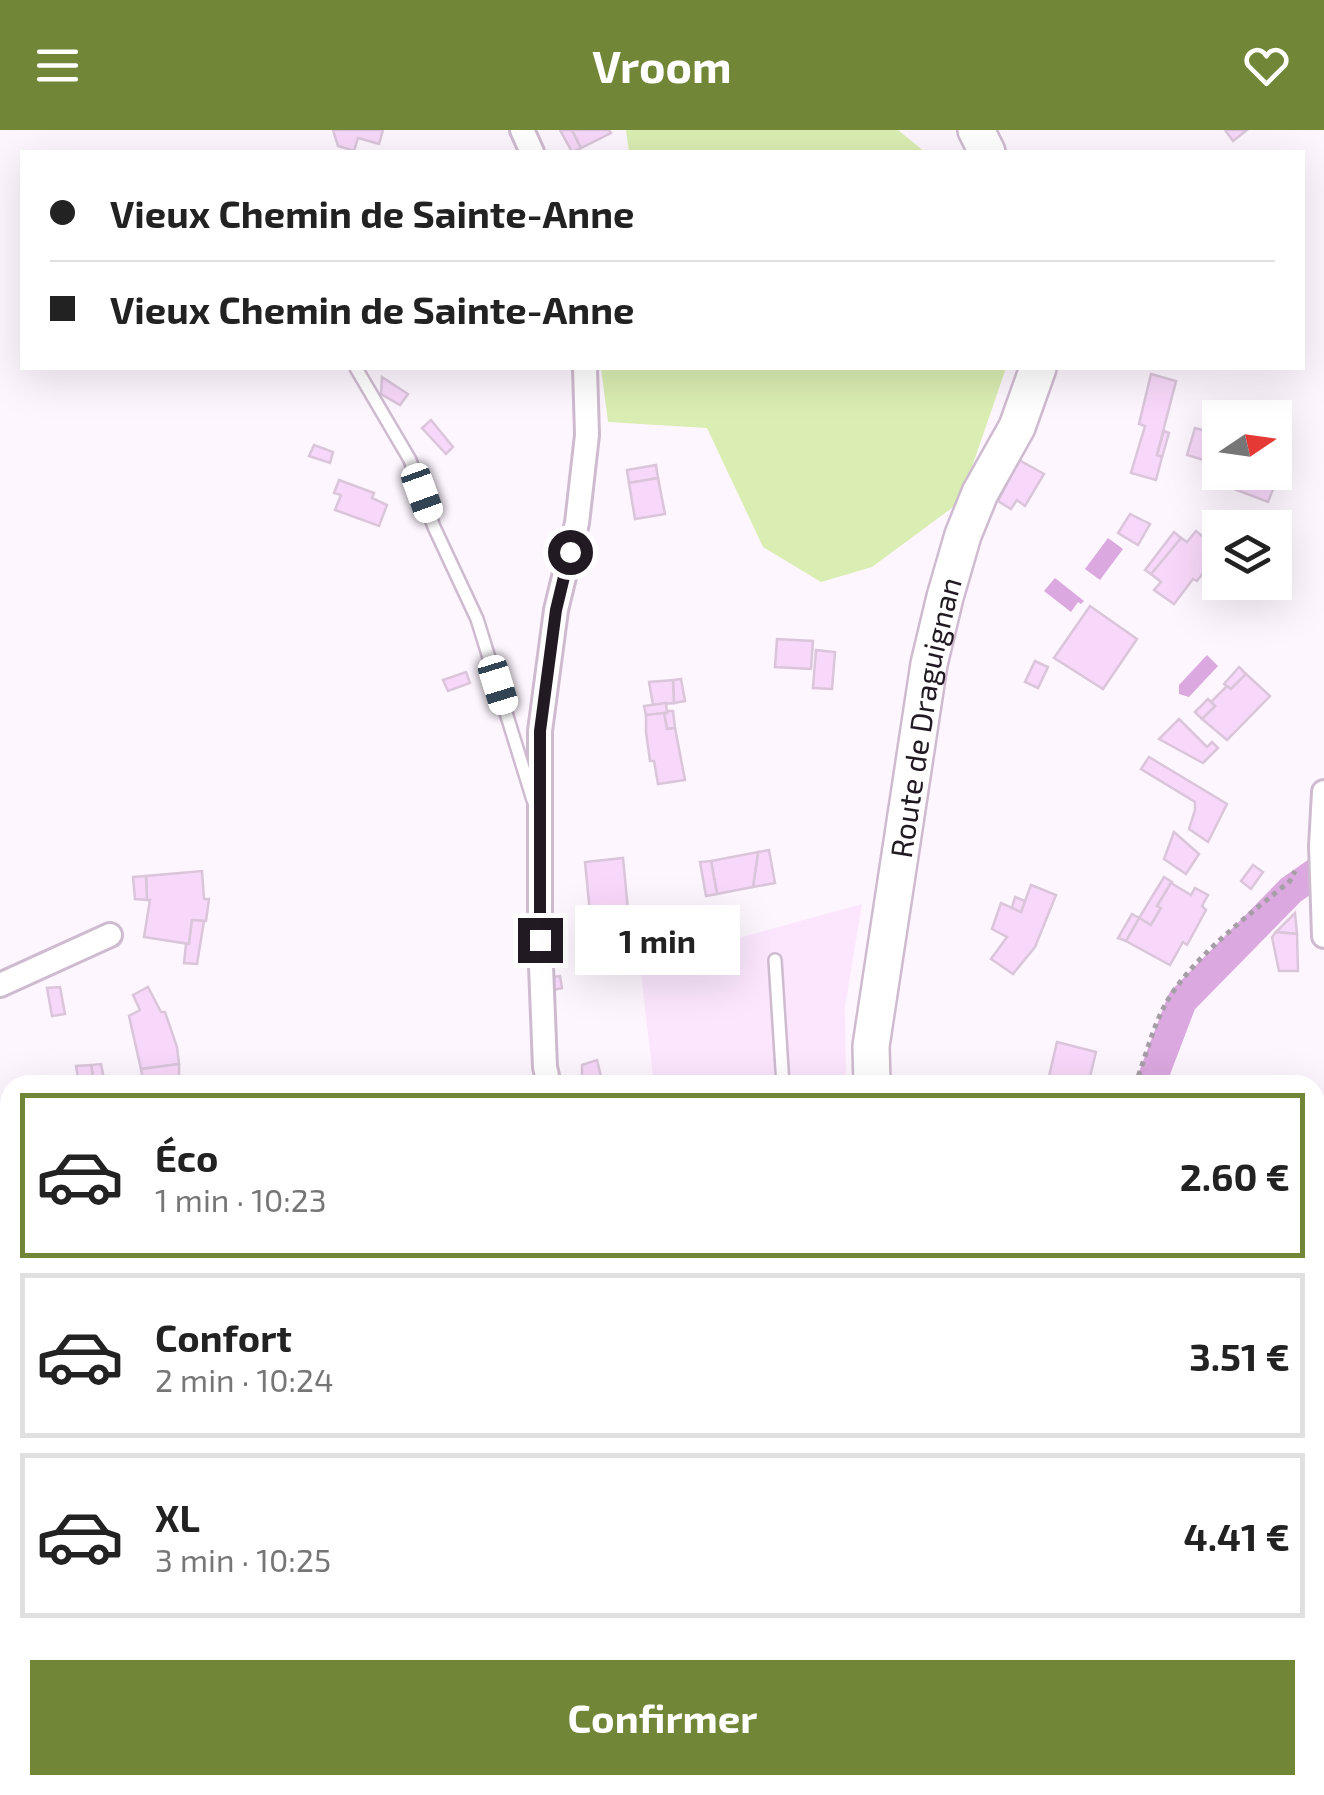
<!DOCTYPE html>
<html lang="fr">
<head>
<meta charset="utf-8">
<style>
  :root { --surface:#fff; --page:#f2f2f2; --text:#222; --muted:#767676; --line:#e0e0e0; --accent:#718637 }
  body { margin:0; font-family:"Exo 2",sans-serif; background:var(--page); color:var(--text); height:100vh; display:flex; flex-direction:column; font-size:38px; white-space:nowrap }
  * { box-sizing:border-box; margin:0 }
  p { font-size:32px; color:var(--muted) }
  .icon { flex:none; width:55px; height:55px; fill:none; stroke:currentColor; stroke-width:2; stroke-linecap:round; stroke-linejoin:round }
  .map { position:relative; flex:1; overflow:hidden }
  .details { position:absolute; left:0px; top:945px; width:1325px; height:720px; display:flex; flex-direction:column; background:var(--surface); border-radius:30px 30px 0 0; box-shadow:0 10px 40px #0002 }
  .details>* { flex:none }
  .top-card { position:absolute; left:20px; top:20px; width:1285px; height:220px; border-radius:0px; box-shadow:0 10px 40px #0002; display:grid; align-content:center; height:220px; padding:0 30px; background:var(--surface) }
  .needle { width:65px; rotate:77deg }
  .tools { position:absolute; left:1202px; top:270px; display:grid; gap:20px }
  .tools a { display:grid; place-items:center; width:90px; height:90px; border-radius:0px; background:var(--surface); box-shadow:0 10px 40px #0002; font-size:50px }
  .end { position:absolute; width:45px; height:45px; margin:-22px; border:12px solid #221a22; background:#fff; box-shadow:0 0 0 5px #fff }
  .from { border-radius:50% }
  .bubble { position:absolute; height:70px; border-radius:0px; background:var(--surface); box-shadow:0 10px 40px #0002; font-size:32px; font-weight:700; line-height:70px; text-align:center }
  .car { position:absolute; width:30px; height:60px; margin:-30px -15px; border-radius:12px; box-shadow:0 0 8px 2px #0007; background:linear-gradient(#fff 24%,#345 0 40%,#fff 0 76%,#345 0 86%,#fff 0) }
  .top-card b { display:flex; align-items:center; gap:35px; height:95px; font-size:38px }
  .top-card b+b { border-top:2px solid var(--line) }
  .top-card i { width:25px; height:25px; background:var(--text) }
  ul { padding:18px 0 0; list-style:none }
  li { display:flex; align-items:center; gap:30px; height:165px; margin:0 20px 15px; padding:0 10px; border:5px solid var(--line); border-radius:0px }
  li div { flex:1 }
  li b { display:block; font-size:38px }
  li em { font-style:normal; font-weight:700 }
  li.selected { border-color:var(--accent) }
  li>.icon { width:90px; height:90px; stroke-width:1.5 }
  .action { display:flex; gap:20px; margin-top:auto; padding:20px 30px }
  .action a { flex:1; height:115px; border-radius:0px; background:var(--accent); color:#fff; font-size:40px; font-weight:700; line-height:115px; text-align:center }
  header { display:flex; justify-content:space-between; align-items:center; height:130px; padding:0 30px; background:var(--accent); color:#fff; font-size:45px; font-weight:700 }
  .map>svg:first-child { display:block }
</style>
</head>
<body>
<header><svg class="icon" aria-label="menu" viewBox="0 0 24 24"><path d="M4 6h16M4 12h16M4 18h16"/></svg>Vroom<svg class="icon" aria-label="heart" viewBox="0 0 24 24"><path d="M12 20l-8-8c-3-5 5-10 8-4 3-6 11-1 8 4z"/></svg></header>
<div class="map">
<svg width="1324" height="1665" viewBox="0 0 1324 1665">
  <rect width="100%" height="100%" fill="#fef6ff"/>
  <g fill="#fbe6fd">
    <polygon points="862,774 845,877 846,955 654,955 640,835"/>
    <polygon points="0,1064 10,1064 10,1296 0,1293"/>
    <polygon points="91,1655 216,1655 216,1665 88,1665"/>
  </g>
  <g fill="#daedb2">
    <polygon points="626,0 898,0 925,22 629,22"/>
    <polygon points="601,238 1006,238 960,372 872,437 821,452 763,417 707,298 608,292"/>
  </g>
  <g fill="#dba8df">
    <polygon points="1108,408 1123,419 1100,450 1085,439"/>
    <polygon points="1055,448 1084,471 1081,474 1078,472 1071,482 1044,461"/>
    <polygon points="1207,525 1218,536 1189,567 1179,564 1179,555"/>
  </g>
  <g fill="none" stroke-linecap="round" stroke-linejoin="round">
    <g stroke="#dba8df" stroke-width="30">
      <polyline points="1150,955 1182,871 1291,760 1324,737"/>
      <polyline points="1315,1327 1324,1336"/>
      <polyline points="1315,1539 1324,1539"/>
    </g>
  </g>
  <g fill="#f8d8fa" stroke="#dac5db" stroke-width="2.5">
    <polygon points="333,0 383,0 379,14 358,8 354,21 338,16"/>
    <polygon points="560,0 572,0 581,18 572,22"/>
    <polygon points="572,0 609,0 611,3 581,18"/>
    <polygon points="1225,0 1247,0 1233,11"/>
    <polygon points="1151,244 1176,251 1157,325 1162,327 1156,350 1131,343 1145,296 1139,294"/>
    <polygon points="382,247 408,264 400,275 381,264"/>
    <polygon points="431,290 453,317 446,324 422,298"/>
    <polygon points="1195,298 1220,305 1220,335 1187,325"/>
    <polygon points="1164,301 1169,303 1162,327 1157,325"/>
    <polygon points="1275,301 1280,303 1275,315 1288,321 1268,372 1221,354 1226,342 1275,342"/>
    <polygon points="314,315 333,322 330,333 309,326"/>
    <polygon points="1019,330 1044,344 1025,376 1017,370 1011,379 998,371"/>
    <polygon points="656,335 658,348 629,353 627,340"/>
    <polygon points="658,348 665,384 635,389 629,353"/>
    <polygon points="339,350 374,363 372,368 387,375 379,396 335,380 341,365 334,363"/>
    <polygon points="1130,384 1150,394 1138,415 1118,403"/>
    <polygon points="1196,401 1220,421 1197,451 1193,449 1174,474 1154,460 1161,452 1151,444 1181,408 1187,412"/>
    <polygon points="1174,402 1181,408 1151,444 1145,440"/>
    <polygon points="1090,476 1137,509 1103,559 1054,528"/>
    <polygon points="777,509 813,511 811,539 775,537"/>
    <polygon points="816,520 835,522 832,559 813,558"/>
    <polygon points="1035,531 1048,537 1038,558 1025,552"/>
    <polygon points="1239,537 1246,544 1231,559 1224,554"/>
    <polygon points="466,542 470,553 448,561 443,550"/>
    <polygon points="1246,544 1270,566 1227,610 1202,589 1215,576 1211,572 1227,556 1231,559"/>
    <polygon points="681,549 685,571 674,573 673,550"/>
    <polygon points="673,550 674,573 653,575 649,552"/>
    <polygon points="1208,569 1215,576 1202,589 1195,582"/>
    <polygon points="666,573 667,583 646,585 644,576"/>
    <polygon points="667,581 673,581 675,598 667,599 664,583 667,583"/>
    <polygon points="664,583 667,599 675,598 685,650 658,654 654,631 650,631 646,602 646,585"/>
    <polygon points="1179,589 1207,617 1212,612 1218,618 1203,633 1159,609"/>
    <polygon points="1149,627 1227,674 1208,712 1189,699 1195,680 1195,672 1141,639"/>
    <polygon points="1174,702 1199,724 1186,744 1164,729"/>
    <polygon points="769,720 775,753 753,757 758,722"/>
    <polygon points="758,722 753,757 717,764 711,731"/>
    <polygon points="623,728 628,780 590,783 585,732"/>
    <polygon points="711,731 717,764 706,766 700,732"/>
    <polygon points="1253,735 1263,742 1251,759 1241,751"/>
    <polygon points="202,741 204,769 209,769 206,791 192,790 189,814 144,807 150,770 147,770 146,746"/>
    <polygon points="146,746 147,770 135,769 133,747"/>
    <polygon points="1164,747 1172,752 1157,776 1161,778 1151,795 1139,788"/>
    <polygon points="1171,753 1191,765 1195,758 1208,765 1202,776 1206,780 1187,815 1183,812 1170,835 1126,811 1139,788 1151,795 1161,778 1157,776"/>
    <polygon points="1031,755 1056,765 1035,817 1013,844 991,829 1007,807 992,799 1001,773 1021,782"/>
    <polygon points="1015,767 1025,771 1021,782 1012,778"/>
    <polygon points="1295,783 1297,804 1276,802"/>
    <polygon points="1132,784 1139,788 1126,811 1118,808"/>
    <polygon points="192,790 204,791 197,834 184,833 186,814 189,814"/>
    <polygon points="1276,802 1297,804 1298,841 1279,841 1272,807"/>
    <polygon points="560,846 562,858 549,861 548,848"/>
    <polygon points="60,857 65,884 52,886 47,858"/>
    <polygon points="148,857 161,882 165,882 177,917 179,934 141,939 129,886 140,880 133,865"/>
    <polygon points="1057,912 1096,922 1088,955 1047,955"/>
    <polygon points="597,930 603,955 565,955 582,950 582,935"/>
    <polygon points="101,934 104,949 94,951 91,935"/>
    <polygon points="179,934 179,954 144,955 141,939"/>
    <polygon points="91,935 94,951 79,953 76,936"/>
    <polygon points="0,1180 10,1182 10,1216 0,1214"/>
    <polygon points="1315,1187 1324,1193 1324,1248 1315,1260"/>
    <polygon points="7,1363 10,1365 5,1386 10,1388 10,1456 0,1453 0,1377"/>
    <polygon points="559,1655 597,1655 594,1665 556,1665"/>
    <polygon points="597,1655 608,1655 618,1657 615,1665 598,1665 594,1664"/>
    <polygon points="721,1655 736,1655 750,1658 748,1665 724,1665 719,1664"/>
    <rect x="1004" y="1655" width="79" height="10"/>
    <polygon points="618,1657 651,1665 615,1665"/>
  </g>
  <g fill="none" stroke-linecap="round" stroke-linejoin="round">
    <g stroke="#cfbbd0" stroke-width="16">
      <g id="service">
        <polyline points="356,238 410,330 434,397 477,489 533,670"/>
        <polyline points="775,830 783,955"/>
        <polyline points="0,1157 10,1163"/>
        <polyline points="0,1565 10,1583"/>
        <polyline points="1,1665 10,1642"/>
        <polyline points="144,1665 149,1655"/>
        <polyline points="177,1665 179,1655"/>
      </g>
    </g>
    <g stroke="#cfbbd0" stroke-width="28">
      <g id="minor">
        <polyline points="522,0 532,22"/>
        <polyline points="1324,662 1321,716 1324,806"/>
        <polyline points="0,855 110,805"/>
        <polyline points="549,955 545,937 540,810 540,601 556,480 577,393 587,305 585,238"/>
        <polyline points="0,1313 10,1316"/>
      </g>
    </g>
    <g stroke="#cfbbd0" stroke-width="40">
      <g id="primary">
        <polyline points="976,0 987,22"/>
        <path id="s1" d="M872,955L871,916L929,534L945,467L963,405L980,363L1017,297L1038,238"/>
        <polyline points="197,1665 200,1655"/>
      </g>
    </g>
    <g stroke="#a69ea7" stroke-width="5" stroke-dasharray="5 5" stroke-linecap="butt">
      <path d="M1135,955C1145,929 1152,899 1165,875C1190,829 1249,785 1290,751L1295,741"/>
      <polyline points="1315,1338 1324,1347"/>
      <polyline points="1315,1532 1324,1533"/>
    </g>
    <use href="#service" stroke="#fff" stroke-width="11"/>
    <use href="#minor" stroke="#fff" stroke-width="22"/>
    <use href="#primary" stroke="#fff" stroke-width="35"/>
  </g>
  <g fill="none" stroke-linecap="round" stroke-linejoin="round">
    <polyline stroke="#221a22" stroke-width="12" points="540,810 540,601 556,480 570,422"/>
  </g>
  <g text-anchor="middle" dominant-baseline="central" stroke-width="8" stroke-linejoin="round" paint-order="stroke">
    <g font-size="30" fill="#221a22" stroke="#fff">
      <text stroke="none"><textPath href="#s1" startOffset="372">Route de Draguignan</textPath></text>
    </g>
  </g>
</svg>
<div class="tools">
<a><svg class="needle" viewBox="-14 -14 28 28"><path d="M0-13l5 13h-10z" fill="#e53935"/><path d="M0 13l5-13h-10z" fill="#767676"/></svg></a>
<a><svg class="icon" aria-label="layers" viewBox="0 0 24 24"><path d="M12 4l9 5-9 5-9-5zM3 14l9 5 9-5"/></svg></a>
</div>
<i class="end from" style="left:570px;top:422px"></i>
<i class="end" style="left:540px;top:810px"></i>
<div class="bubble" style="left:575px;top:775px;width:165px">1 min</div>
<i class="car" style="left:422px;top:363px;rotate:160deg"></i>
<i class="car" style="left:498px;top:555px;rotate:163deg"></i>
<div class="top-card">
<b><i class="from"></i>Vieux Chemin de Sainte-Anne</b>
<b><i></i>Vieux Chemin de Sainte-Anne</b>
</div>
<section class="details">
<ul>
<li class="selected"><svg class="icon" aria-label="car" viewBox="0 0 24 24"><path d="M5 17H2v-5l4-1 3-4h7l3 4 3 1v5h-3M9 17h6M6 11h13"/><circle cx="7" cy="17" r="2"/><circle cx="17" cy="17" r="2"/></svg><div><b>Éco</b><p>1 min · 10:23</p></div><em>2.60 €</em></li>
<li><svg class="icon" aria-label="car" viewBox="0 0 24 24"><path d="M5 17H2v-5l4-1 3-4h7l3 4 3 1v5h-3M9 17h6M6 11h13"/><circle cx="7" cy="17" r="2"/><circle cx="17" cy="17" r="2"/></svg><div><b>Confort</b><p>2 min · 10:24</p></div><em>3.51 €</em></li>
<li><svg class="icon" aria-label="car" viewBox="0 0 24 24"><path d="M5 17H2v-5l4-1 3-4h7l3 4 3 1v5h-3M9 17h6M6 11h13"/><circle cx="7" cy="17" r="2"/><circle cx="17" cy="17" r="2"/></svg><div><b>XL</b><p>3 min · 10:25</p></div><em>4.41 €</em></li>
</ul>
<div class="action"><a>Confirmer</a></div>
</section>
</div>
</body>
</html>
